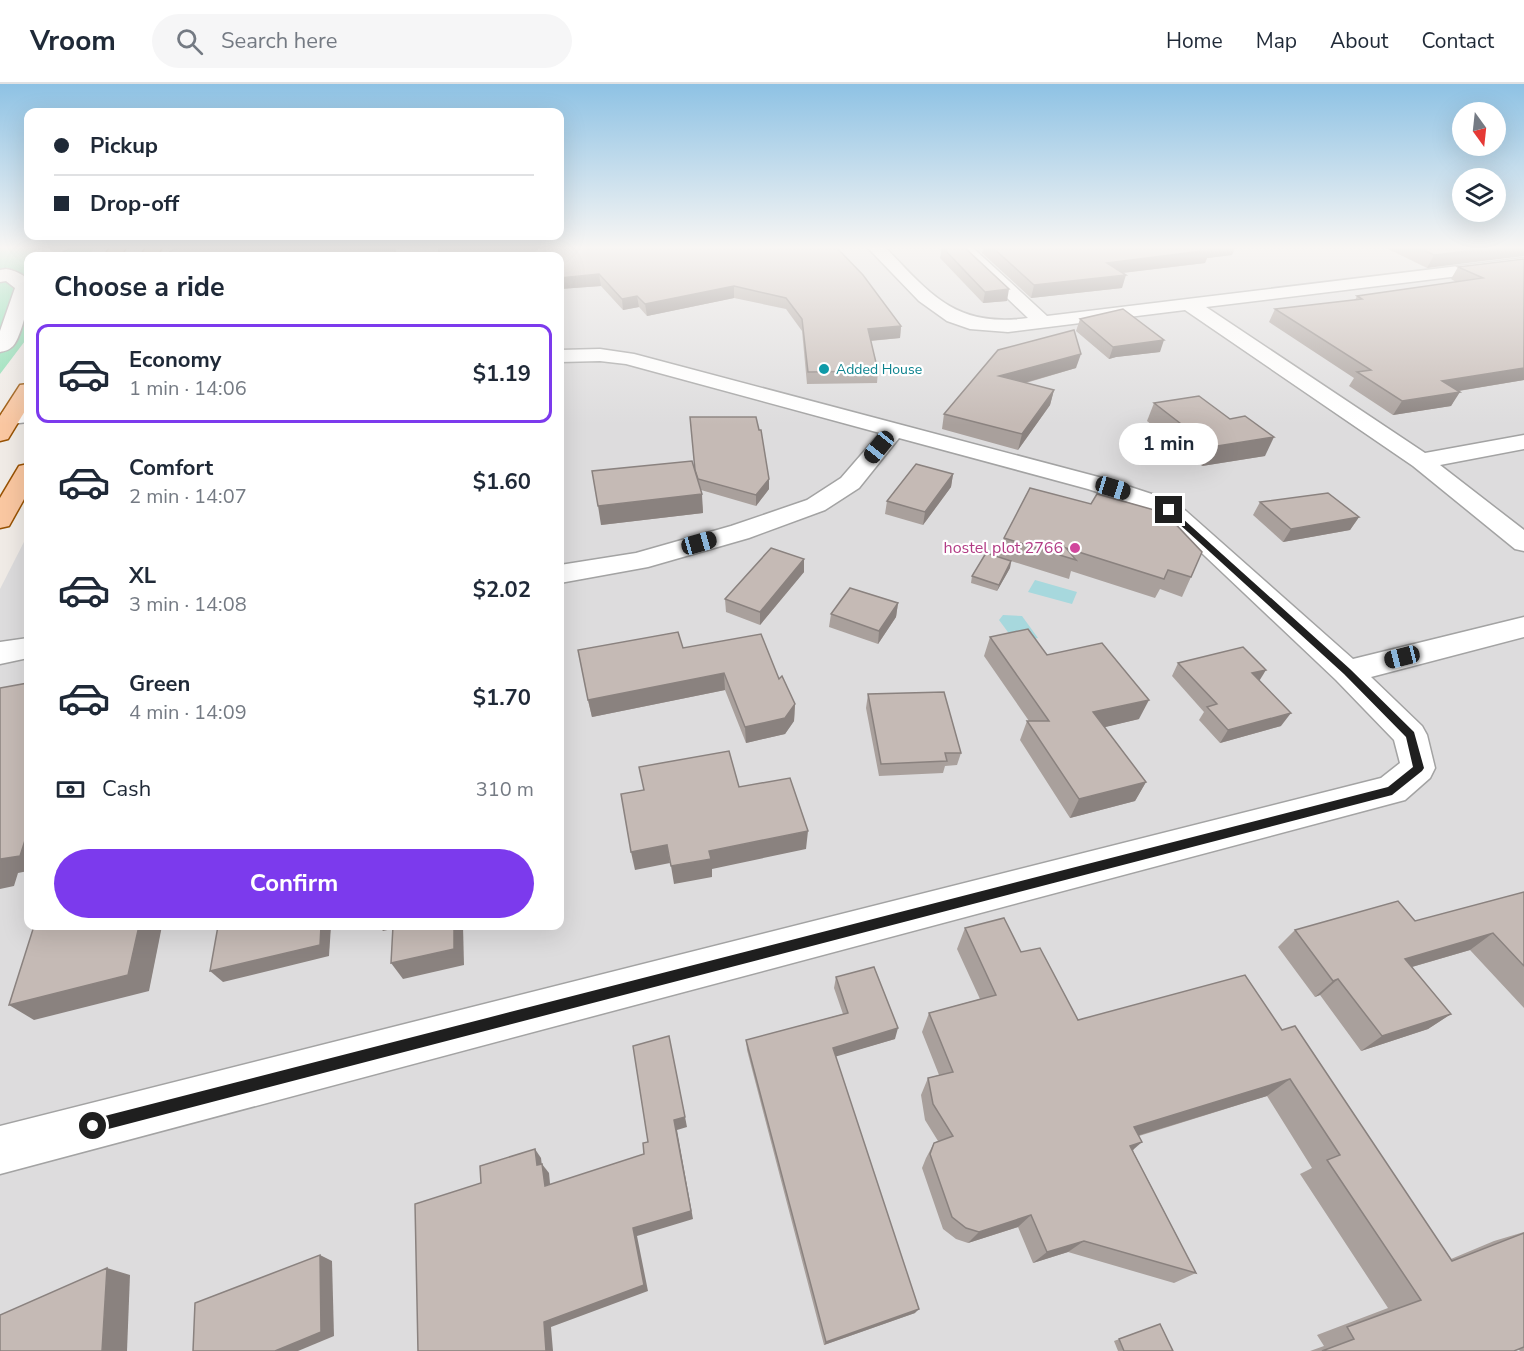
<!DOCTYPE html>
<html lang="en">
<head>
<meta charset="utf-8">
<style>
  :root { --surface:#fff; --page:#f6f6f7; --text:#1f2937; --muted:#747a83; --line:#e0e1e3; --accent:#7c3aed }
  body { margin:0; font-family:"Nunito Sans",sans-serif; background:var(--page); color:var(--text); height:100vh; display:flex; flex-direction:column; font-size:22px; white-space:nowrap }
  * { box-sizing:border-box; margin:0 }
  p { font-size:20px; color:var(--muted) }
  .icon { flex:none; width:33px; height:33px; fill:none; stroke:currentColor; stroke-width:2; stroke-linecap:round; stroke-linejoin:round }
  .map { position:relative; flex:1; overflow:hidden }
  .drawer { position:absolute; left:24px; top:168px; width:540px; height:678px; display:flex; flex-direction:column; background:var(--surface); border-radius:12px; box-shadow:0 6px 24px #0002 }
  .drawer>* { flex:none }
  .guide { position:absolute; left:24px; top:24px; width:540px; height:132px; border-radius:12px; box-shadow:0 6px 24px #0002; display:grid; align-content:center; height:132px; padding:0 30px; background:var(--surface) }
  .needle { width:39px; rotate:165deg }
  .buttons { position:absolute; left:1452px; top:18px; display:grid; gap:12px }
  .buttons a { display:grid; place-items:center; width:54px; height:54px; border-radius:50%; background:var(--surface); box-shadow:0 6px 24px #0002; font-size:30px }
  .end { position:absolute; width:27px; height:27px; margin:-14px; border:8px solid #1f1f1f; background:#fff; box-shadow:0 0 0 3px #fff }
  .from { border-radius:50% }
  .bubble { position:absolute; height:42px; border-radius:21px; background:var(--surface); box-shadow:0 6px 24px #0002; font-size:20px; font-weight:700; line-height:42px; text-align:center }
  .car { position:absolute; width:18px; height:36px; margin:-18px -9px; border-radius:8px; box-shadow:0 0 4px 2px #0007; background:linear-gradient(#222 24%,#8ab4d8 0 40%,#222 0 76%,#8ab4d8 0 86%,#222 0) }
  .guide b { display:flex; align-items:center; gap:21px; height:57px; font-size:22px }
  .guide b+b { border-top:2px solid var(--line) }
  .guide i { width:15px; height:15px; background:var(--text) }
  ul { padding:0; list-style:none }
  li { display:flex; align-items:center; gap:18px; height:99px; margin:0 12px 9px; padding:0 18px; border:3px solid transparent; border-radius:12px }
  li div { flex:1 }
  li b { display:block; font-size:22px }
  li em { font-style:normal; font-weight:700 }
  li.on { border-color:var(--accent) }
  li>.icon { width:54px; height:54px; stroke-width:1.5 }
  h2 { padding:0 30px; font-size:27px; line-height:72px }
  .pay { display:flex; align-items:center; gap:15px; height:66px; padding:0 30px; font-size:22px }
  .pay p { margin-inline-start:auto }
  .cta { display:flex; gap:12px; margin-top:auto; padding:12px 30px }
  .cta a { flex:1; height:69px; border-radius:36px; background:var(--accent); color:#fff; font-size:24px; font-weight:700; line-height:69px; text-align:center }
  header { display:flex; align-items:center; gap:36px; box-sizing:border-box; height:84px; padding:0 30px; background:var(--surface); border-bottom:2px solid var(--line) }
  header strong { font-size:28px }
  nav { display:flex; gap:33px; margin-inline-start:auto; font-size:21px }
  .search { width:420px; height:54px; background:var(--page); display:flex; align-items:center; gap:15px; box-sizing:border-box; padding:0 21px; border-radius:33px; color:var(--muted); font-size:22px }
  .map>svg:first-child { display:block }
</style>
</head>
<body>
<header>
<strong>Vroom</strong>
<div class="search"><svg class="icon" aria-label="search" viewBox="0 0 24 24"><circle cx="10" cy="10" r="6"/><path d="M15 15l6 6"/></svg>Search here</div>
<nav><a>Home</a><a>Map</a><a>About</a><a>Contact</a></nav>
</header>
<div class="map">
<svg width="1524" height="1267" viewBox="0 0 1524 1267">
  <rect width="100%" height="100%" fill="#f0ebe6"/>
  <polygon fill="#dddcdd" points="176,163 1524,163 1524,1267 0,1267 0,505 28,450 28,842 560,842 560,172 171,172"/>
  <polygon fill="#86ddaf" points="0,163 94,163 89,172 28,172 28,253 0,290"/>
  <g fill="#a7d8dd">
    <polygon points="1035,496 1077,508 1072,520 1028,508"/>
    <polygon points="1003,531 1022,532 1038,554 1016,559 999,536"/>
  </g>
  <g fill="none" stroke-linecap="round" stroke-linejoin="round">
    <g stroke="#a3a3a3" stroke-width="3">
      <g id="minor">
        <polygon points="47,163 71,163 53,172 31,172 33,168"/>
        <path d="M412,163H481C471,174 380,174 363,172L371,167Z"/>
        <path d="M867,163H885C931,211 956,244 1028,234L954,163H972L1047,232L1524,174V184L1206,223L1425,369L1524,351V365L1440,381L1524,446V467L1515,465L1413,382L1185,226L1008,248L970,245L947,237L919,217Z"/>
        <path d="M6,185C13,186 23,190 27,195C34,205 21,254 13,262C9,266 5,267 0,268V247L15,204L6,197L0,198V186Z"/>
        <polygon points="600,265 634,270 1106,395 1170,416 1186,427 1353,575 1524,533 1524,553 1371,593 1422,642 1427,651 1435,684 1430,694 1405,716 0,1090 0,1042 1381,694 1400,679 1394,656 1336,596 1168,437 1152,426 1088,405 899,354 859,404 825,426 749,454 648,483 560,499 560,481 636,469 731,442 807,416 841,394 880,349 626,280 600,277 560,278 560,266"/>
        <polygon points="28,324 28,338 11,340 3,338 0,333 3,328"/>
        <polygon points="28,554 28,574 0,580 0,558"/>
      </g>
    </g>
    <g stroke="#985203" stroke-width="3">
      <g id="major">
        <polygon points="110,163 126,163 121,172 105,172"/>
        <polygon points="146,163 162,163 157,172 141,172"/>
        <polygon points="28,300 28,322 8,355 0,357 0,332 20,301"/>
        <polygon points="28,380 28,408 9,442 0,444 0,414 19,382"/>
      </g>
    </g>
    <use href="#minor" fill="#fff" fill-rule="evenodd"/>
    <use href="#major" fill="#fac7a1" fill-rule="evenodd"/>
  </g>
  <g fill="#a9a09c">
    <polygon points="836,163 901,242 900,254 871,257 878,287 877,299 807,300 802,247 786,225 734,214 647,232 639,223 623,226 601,202 560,205 560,172"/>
    <polygon points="942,163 1007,217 983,219 940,174"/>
    <polygon points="983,163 1235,163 1232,171 1207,174 1205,179 1123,189 1122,204 1031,214 982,169"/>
    <polygon points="1384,163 1524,163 1427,184"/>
    <polygon points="1524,175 1524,296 1459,307 1451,322 1393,331 1349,302 1354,294 1269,238 1275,225 1355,216 1357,212 1456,198 1451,195 1458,183"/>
    <polygon points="1080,235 1160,268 1116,273 1109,275 1076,247"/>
    <polygon points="998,266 1076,284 1026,299 1054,306 1050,321 1018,366 942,345 944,330"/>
    <polygon points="1154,319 1265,372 1202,382 1147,337"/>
    <polygon points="694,385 769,395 769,405 756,422 701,406 703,429 601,441"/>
    <polygon points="953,390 951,403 923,441 885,430 887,417"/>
    <polygon points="1030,404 1191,493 1182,513 1160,505 1155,514 1071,487 1069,495 1011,477 1010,484 997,507 971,499 972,492 999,473 1004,454"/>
    <polygon points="1260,418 1359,433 1350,446 1283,458 1253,431"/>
    <polygon points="804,475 804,488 760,541 726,528 725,515"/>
    <polygon points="898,519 896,533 878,560 829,543 831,530"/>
    <polygon points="990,553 1047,571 1139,635 1104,643 1146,698 1135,717 1070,734 1020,656 1027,637 1029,637 984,572"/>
    <polygon points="683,564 779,595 795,620 794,637 785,650 746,659 725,606 592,633 588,616"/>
    <polygon points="1178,579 1259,597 1281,642 1220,659 1199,636 1204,628 1172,592"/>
    <polygon points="868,610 961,669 957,681 945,682 943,689 879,692 866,624"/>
    <polygon points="1524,808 1524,924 1470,866 1412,883 1451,930 1428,945 1361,967 1320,911 1315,913 1278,863 1295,846 1415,837"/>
    <polygon points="965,844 1021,868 1078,936 1282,946 1451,1175 1494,1157 1524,1148 1524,1267 1520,1267 1518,1265 1514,1267 1310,1267 1324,1262 1317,1251 1388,1224 1300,1090 1312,1084 1267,1012 1139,1052 1133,1067 1196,1189 1174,1199 1068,1168 1033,1179 1018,1143 968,1159 956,1155 943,1145 922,1084 926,1074 934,1059 938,1057 925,1036 921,1011 928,994 939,991 922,948 929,929 980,915 957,865"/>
    <polygon points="836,893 895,955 835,972 915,1229 824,1261 747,966 746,956 843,930 834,904"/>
    <polygon points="1160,1240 1173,1267 1118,1267 1114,1257"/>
  </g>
  <g fill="#8a827f">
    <polygon points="358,163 384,163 371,165 361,172"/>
    <polygon points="1203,163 1235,163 1232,171 1207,174 1205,179 1104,191 1107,179"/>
    <polygon points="1502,163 1524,163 1524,172 1427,184 1434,171"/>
    <polygon points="599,190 601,202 560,205 560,194"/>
    <polygon points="1126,191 1122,204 1031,214 1034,201"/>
    <polygon points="734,202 734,214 647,232 645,220"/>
    <polygon points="1009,205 1007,217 983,219 985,208"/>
    <polygon points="637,212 639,223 623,226 622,215"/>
    <polygon points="901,242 900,254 867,257 868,245"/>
    <polygon points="1164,256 1160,268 1116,273 1109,275 1113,263 1120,262"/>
    <polygon points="1081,270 1076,284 996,307 999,292"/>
    <polygon points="1524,284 1524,296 1433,311 1442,297"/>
    <polygon points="1054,306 1050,321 1018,366 1022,350"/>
    <polygon points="1460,308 1451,322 1393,331 1402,317"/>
    <polygon points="1274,353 1265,372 1202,382 1211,363"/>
    <polygon points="953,390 951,403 923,441 925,428"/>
    <polygon points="769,395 769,405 756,422 756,411"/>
    <polygon points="702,410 703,429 601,441 598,422"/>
    <polygon points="1359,433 1350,446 1283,458 1291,445"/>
    <polygon points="804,475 804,488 760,541 760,528"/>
    <polygon points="1011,477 1010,484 997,507 999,501"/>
    <polygon points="898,519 896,533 878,560 879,547"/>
    <polygon points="1266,586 1258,599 1252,589"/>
    <polygon points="724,589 725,606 592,633 588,616"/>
    <polygon points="1149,616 1139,635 1085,648 1093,628"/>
    <polygon points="795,620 794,637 785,650 746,659 745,643"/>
    <polygon points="1291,629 1281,642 1220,659 1228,646"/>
    <polygon points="1146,698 1135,717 1070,734 1079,715"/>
    <polygon points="28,747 28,787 18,789 14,802 0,805 0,778 1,775"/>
    <polygon points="808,747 806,765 712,785 712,793 674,800 671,782 709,767"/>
    <polygon points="667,761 670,779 635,786 631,768"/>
    <polygon points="139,842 162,842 149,907 34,936 9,921"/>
    <polygon points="321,842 331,842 329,872 223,898 210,887"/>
    <polygon points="379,842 405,842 383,847"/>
    <polygon points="454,842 463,842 464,881 403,895 391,879"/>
    <polygon points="1493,849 1470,866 1384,891 1405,875"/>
    <polygon points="1338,895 1320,911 1315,913 1333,897"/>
    <polygon points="1451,930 1428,945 1361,967 1382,952"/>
    <polygon points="898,944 895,955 831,974 833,964"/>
    <polygon points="669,952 687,1043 677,1046 693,1135 637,1152 648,1207 551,1243 553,1267 546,1267 544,1238 633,1144 674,1036"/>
    <polygon points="1290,995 1267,1012 1117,1058 1134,1043"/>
    <polygon points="1142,1058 1125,1073 1130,1062"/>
    <polygon points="535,1065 541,1074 543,1090 537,1081"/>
    <polygon points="542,1080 549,1089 551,1110 545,1102"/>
    <polygon points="1031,1131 1018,1143 968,1159 979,1148"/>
    <polygon points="1084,1157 1068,1168 1033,1179 1047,1168"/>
    <polygon points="320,1171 332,1177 334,1252 298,1267 275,1267"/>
    <polygon points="107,1184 130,1191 127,1267 102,1267"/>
    <polygon points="919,1225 915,1229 824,1261 826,1258"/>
  </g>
  <g fill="#c5bab5" stroke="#8a827f" stroke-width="1.5">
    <polygon points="177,163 359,163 360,165 395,166 395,172 166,172 166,171"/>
    <polygon points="439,163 836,163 863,191 901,242 868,245 878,287 808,288 802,235 786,214 734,202 645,220 637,212 622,215 599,190 560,194 560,172 439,172"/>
    <polygon points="942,163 964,163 1009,205 985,208"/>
    <polygon points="992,163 1205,163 1210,166 1107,179 1126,191 1034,201"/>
    <polygon points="1417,163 1502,163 1434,171"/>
    <polygon points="1524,175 1524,284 1442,297 1460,308 1402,317 1357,288 1371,286 1275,225 1362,215 1357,212 1483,194 1458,183"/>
    <polygon points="1123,225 1164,256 1120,262 1113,263 1080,235"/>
    <polygon points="1074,246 1081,270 999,292 1054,306 1022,350 944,330 998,266"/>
    <polygon points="1199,312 1230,335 1245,332 1274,353 1211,363 1154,319"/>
    <polygon points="690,333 756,333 759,346 761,346 769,395 756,411 698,395 695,386"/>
    <polygon points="692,377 702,410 598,422 592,387"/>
    <polygon points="916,380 953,390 925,428 887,417"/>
    <polygon points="1030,404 1091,420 1097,410 1165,429 1202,468 1191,493 1168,486 1164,495 1066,464 1076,476 1004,454"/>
    <polygon points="1328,409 1359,433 1291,445 1260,418"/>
    <polygon points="771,464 804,475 760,528 725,515"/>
    <polygon points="986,469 1011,477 999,501 972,492"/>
    <polygon points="850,504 898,519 879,547 831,530"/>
    <polygon points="1028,545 1047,571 1102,559 1149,616 1093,628 1146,698 1079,715 1027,637 1049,637 990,553"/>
    <polygon points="678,548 683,564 761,550 779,595 782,592 795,620 785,634 745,643 724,589 588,616 578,566"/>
    <polygon points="1243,563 1266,586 1252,589 1291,629 1228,646 1207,623 1217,620 1178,579"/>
    <polygon points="28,599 28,747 20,772 1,775 0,778 0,604"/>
    <polygon points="944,608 961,669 945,669 947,677 881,680 868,610"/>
    <polygon points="729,667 739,703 790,694 808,747 709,767 711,775 671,782 667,761 631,768 621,710 644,706 639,683"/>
    <polygon points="1524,808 1524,882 1493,849 1405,875 1451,930 1382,952 1338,895 1333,897 1295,846 1398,817 1415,837"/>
    <polygon points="1004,834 1021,868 1040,864 1078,936 1245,891 1282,946 1295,942 1452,1177 1524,1149 1524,1263 1514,1267 1322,1267 1354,1255 1347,1243 1421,1216 1327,1076 1340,1071 1290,995 1134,1043 1142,1058 1130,1062 1196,1189 1084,1157 1047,1168 1031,1131 979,1148 966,1144 952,1133 930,1070 934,1059 953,1052 933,1020 928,994 953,988 929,929 996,911 965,844"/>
    <polygon points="34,842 139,842 128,891 9,921"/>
    <polygon points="218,842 321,842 320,861 210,887"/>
    <polygon points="393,842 454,842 454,865 391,879"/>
    <polygon points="874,883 898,944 833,964 919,1225 826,1258 746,956 848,929 836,893"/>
    <polygon points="669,952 685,1033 674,1036 691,1127 633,1144 644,1201 544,1238 546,1267 418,1267 415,1120 481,1099 480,1082 535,1065 537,1081 542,1080 545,1102 644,1070 643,1059 648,1058 633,962"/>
    <polygon points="320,1171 321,1248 275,1267 193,1267 195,1219"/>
    <polygon points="107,1184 102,1267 0,1267 0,1231"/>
    <polygon points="1160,1240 1173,1267 1124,1267 1119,1255"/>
  </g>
  <linearGradient id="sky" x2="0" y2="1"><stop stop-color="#8ec2e4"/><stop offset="0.48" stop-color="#f8f6f4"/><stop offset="1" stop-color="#f8f6f4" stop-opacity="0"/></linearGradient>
  <rect width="1524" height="341" fill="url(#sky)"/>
  <polygon fill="#1f1f1f" points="1166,425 1172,425 1350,585 1414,648 1424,684 1422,687 1392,711 93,1049 88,1047 86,1042 88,1037 93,1035 1388,703 1413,683 1406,653 1344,590 1166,428"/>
  <circle fill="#0f9aa8" stroke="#fff" stroke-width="2" cx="824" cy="285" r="6"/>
  <circle fill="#d1479c" stroke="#fff" stroke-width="2" cx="1075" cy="464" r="6"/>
  <g text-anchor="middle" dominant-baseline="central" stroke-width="4.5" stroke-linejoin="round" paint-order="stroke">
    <g font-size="14" fill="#0d838f" stroke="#fff" text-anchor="start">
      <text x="836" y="285">Added House</text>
    </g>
    <g font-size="16" fill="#b23c85" stroke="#fff" text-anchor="end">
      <text x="1063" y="464">hostel plot 2766</text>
    </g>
  </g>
</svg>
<div class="buttons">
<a><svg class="needle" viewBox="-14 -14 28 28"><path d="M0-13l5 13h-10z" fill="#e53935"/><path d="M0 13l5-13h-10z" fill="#747a83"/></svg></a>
<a><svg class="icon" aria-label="layers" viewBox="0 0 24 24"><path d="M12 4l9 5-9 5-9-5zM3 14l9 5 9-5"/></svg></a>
</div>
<i class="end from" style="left:93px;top:1042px"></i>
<i class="end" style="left:1169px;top:426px"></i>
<div class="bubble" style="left:1119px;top:339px;width:99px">1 min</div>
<i class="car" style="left:879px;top:363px;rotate:219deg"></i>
<i class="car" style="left:1113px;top:404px;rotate:107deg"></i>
<i class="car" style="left:699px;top:459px;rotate:74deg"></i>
<i class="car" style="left:1402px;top:573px;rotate:256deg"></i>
<div class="guide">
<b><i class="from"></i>Pickup</b>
<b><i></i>Drop-off</b>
</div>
<section class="drawer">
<h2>Choose a ride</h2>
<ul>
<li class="on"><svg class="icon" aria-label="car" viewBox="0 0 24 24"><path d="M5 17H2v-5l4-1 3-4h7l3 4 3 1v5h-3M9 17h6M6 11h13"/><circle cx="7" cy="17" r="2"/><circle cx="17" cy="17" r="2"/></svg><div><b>Economy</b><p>1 min · 14:06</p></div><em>$1.19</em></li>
<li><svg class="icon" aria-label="car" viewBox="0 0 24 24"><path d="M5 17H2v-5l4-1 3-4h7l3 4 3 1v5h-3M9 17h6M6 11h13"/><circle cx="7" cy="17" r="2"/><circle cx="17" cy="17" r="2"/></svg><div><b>Comfort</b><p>2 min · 14:07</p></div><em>$1.60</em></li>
<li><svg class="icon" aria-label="car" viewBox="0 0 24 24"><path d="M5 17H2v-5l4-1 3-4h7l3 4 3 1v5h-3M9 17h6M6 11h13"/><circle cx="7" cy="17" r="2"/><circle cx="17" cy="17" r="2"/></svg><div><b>XL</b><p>3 min · 14:08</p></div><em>$2.02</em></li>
<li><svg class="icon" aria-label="car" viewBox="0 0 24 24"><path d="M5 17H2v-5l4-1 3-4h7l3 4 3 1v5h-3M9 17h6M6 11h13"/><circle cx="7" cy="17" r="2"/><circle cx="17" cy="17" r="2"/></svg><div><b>Green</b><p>4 min · 14:09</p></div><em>$1.70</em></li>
</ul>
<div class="pay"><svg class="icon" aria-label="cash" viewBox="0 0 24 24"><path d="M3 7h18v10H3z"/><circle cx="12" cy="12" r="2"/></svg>Cash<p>310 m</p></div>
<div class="cta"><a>Confirm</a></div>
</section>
</div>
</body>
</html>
